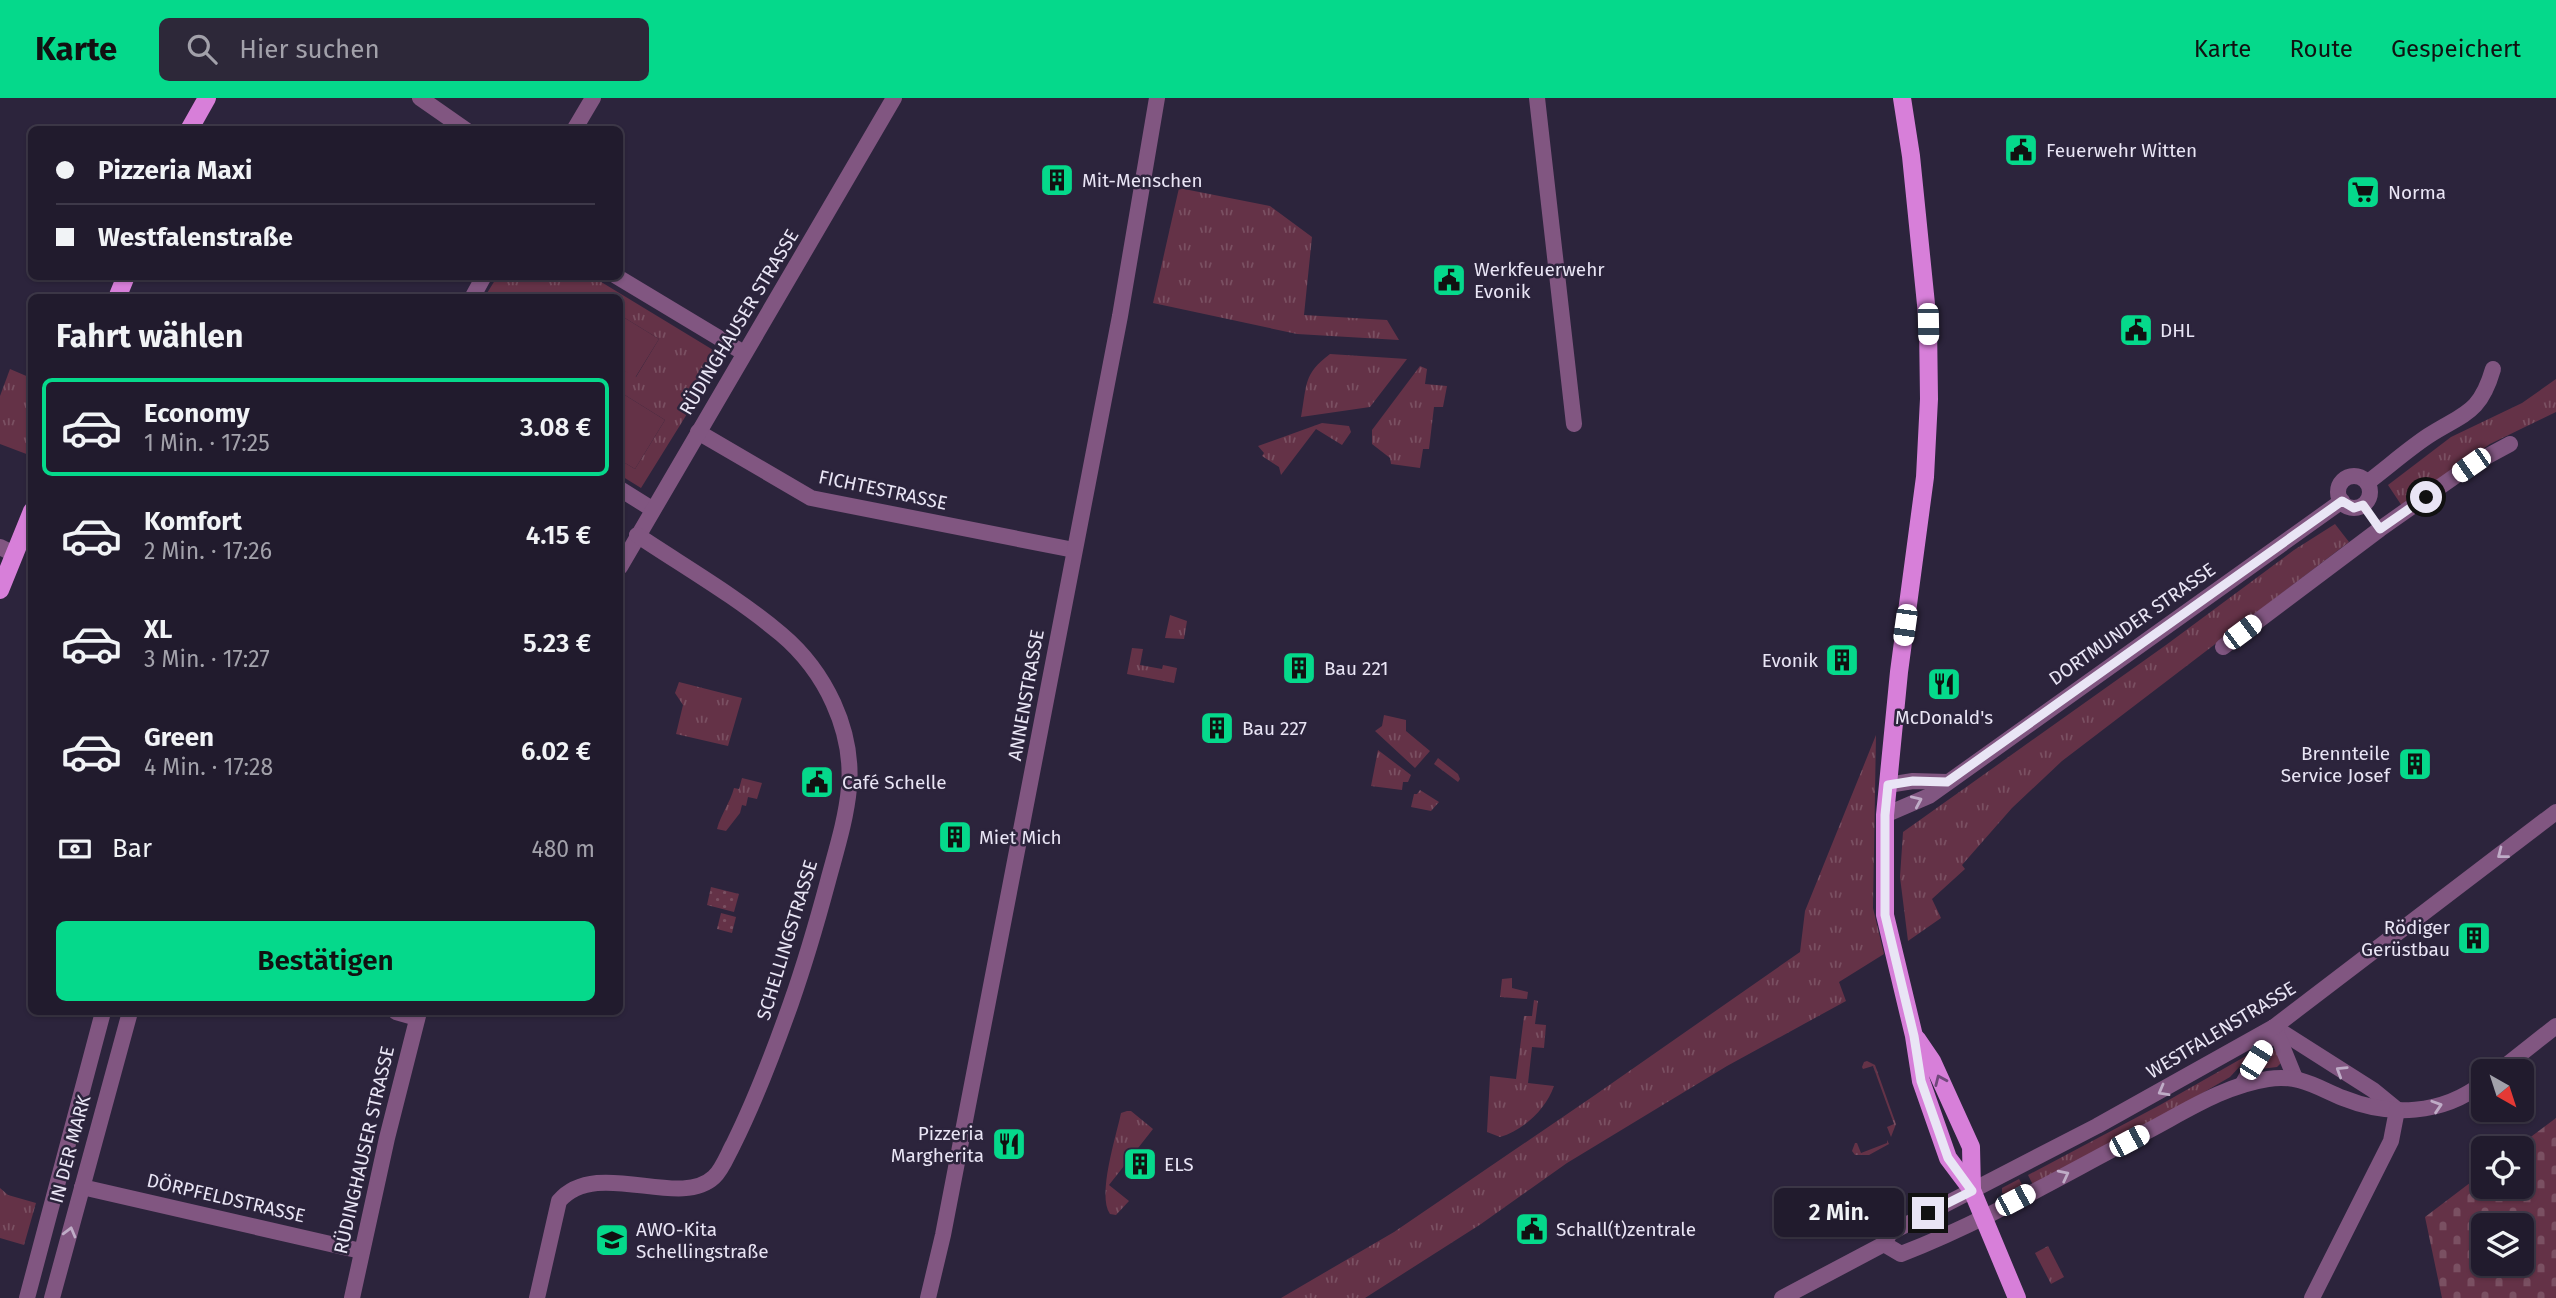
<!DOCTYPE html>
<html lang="de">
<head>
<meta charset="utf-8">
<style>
  :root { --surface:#211b2d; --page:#2d2839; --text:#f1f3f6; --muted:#a2a1aa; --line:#3e3949; --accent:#05d98b }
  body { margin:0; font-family:"Fira Sans",sans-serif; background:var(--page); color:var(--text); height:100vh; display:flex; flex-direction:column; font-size:26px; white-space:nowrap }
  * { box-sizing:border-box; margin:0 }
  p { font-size:23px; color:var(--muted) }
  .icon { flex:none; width:38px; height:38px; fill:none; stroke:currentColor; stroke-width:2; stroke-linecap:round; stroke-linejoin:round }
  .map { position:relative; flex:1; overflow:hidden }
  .side { position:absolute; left:28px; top:196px; width:595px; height:721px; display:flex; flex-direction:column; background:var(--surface); border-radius:10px; box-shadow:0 2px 5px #0004,0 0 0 2px var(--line) }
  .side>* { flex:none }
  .top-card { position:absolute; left:28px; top:28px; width:595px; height:154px; border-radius:10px; box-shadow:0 2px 5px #0004,0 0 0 2px var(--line); display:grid; align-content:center; height:154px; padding:0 28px; background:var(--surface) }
  .needle { width:46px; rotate:141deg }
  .buttons { position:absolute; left:2471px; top:961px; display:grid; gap:14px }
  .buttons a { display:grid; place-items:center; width:63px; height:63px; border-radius:10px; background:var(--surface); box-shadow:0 2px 5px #0004,0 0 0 2px var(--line); font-size:35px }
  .end { position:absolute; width:32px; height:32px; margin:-16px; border:9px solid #e9e5f5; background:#111; box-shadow:0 0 0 4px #111 }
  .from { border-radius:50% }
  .bubble { position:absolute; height:49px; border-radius:10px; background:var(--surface); box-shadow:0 2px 5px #0004,0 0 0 2px var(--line); font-size:23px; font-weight:600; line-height:49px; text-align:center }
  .car { position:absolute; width:21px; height:42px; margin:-21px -10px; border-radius:9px; box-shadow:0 0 5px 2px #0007; background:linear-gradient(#fff 24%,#345 0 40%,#fff 0 76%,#345 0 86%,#fff 0) }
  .top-card b { display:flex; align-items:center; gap:24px; height:66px; font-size:26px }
  .top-card b+b { border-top:2px solid var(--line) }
  .top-card i { width:18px; height:18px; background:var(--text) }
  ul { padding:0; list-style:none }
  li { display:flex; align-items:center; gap:21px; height:98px; margin:0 14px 10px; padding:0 14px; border:4px solid transparent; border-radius:10px }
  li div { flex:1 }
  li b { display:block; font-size:26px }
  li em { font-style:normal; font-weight:600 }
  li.on { border-color:var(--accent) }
  li>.icon { width:63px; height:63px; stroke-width:1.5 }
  h2 { padding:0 28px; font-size:32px; line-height:84px }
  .pay { display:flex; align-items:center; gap:18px; height:77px; padding:0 28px; font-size:26px }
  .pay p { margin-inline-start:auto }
  .cta { display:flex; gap:14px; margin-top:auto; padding:14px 28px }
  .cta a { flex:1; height:80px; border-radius:10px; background:var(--accent); color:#111; font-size:28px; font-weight:600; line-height:80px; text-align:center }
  header { display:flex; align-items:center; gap:42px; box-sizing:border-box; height:98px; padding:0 35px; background:var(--accent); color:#111 }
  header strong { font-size:33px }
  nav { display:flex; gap:38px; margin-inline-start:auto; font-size:24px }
  .search { width:490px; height:63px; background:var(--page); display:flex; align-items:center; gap:18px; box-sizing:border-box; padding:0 24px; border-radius:10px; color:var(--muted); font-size:26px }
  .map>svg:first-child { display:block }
</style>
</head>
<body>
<header>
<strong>Karte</strong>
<div class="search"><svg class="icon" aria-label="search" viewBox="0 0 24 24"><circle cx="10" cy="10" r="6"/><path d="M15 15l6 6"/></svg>Hier suchen</div>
<nav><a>Karte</a><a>Route</a><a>Gespeichert</a></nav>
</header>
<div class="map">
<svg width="2556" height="1200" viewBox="0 0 2556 1200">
  <defs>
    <pattern id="grass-tufts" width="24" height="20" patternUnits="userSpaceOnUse" patternTransform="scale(1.75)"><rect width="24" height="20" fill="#643247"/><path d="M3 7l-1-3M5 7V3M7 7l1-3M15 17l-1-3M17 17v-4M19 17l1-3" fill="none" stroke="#7a5062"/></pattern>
    <pattern id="cemetery-stones" width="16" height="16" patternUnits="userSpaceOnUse" patternTransform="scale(1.75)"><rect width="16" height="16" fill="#643247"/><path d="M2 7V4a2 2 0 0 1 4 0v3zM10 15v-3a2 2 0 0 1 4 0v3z" fill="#7a5062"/></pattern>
    <pattern id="garden-dots" width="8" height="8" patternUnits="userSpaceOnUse" patternTransform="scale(1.75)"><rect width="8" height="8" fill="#643247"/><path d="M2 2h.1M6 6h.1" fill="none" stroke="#7a5062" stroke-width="1.8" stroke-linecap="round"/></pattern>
  </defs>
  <rect width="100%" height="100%" fill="#2c243c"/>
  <g fill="url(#grass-tufts)">
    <polygon points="1179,90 1270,108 1312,139 1304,217 1387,222 1399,242 1297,236 1153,205"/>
    <polygon points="497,179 593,179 723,258 641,390 620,377 620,362 635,371 665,322 620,294 620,270 636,279 659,241 620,217 620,200 484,200"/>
    <path d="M1330,256L1407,261L1370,309L1301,319C1307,287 1303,276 1330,256Z"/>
    <polygon points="1420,268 1427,271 1425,286 1447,288 1443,309 1434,309 1429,351 1423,351 1420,370 1391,366 1390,360 1372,346 1372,332"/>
    <polygon points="10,271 31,280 32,351 29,357 0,346 0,298"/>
    <polygon points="2556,281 2556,314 2490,346 2402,408 2388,387 2451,339 2522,305"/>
    <polygon points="1322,325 1349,328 1351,334 1342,347 1316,331 1281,377 1279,369 1262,358 1264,355 1258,348"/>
    <polygon points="2335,426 2349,444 2062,663 2012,710 1962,767 1965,771 1932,801 1941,820 1908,843 1900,779 1903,734 2166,547 2294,452"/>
    <polygon points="1170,517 1187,523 1184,541 1165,540"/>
    <polygon points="1132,550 1143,551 1140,567 1162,571 1163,567 1177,570 1174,585 1127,576"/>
    <polygon points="679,584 742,600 728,648 676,636 683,607 675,595"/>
    <polygon points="1384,617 1406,622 1406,633 1430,653 1415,670 1375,633 1382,628"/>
    <polygon points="1876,637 1873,810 1884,856 1839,884 1846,903 1727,968 1567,1065 1481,1126 1365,1200 1281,1200 1394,1134 1595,997 1800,854 1805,813"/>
    <polygon points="1378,652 1411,677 1408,684 1403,684 1402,692 1371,688"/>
    <polygon points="1438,660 1458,676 1460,681 1458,684 1434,666"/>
    <path d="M742,680L762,685L757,701L748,699L746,708L742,707L740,715L726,733L717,731C721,716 730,705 734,690L739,691Z"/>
    <polygon points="1420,692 1439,704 1431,713 1411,709 1414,696 1417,696"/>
    <polygon points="1512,880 1512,890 1528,894 1527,901 1500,899 1502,881"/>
    <path d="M1534,902L1538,903L1535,926L1546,927L1544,950L1532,949L1528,985L1554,988C1546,1011 1524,1032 1500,1039L1487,1034L1490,978L1516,981L1524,918H1532Z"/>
    <polygon points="2269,952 2275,952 2278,956 2281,965 2277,969 2260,971"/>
    <polygon points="2253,954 2230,979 2163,1018 2033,1087 2028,1077 2160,1007"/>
    <polygon points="1867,963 1875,967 1896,1026 1891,1039 1887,1029 1894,1026 1873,968 1863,971 1862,969 1864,964"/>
    <path d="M1127,1013H1131L1153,1031L1109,1087L1129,1103L1116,1117L1110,1116C1097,1097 1116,1039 1121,1015Z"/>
    <polygon points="1887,1042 1889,1046 1869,1057 1855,1057 1852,1053 1855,1045 1857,1045 1861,1055 1887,1045"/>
    <polygon points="2019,1081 2025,1092 2011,1097 2002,1095 2002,1090"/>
    <polygon points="0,1090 8,1097 36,1105 24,1147 0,1140"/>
    <polygon points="2048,1148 2064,1179 2051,1186 2035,1155"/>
  </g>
  <path fill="url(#cemetery-stones)" fill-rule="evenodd" d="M2556,1020V1200H2442L2425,1119L2483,1075V1088H2522V1050H2516ZM2483,1127H2522V1166H2483Z"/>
  <g fill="url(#garden-dots)">
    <polygon points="711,789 739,796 734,814 707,807"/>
    <polygon points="721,815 736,819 732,835 717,831"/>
  </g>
  <g fill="#643247">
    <polygon points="620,217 659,241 635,280 620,270"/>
    <polygon points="620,294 665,322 635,371 620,362"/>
  </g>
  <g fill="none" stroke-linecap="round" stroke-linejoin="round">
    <g stroke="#815681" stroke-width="16">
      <polyline points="420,0 466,32"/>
      <polyline points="1537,0 1574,326"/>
      <polyline points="574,32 593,0"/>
      <polyline points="616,178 744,255"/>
      <polyline points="472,200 484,178"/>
      <polyline points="698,334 811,400 1074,452"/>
      <circle cx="2354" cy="394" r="16"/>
      <path d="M2368,384C2388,369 2407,352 2428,338C2464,315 2480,316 2493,271"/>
      <polyline points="620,391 652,411"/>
      <polyline points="0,449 14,456"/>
      <polyline points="620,469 894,0"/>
      <polyline points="2223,549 2380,431 2471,367 2510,346"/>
      <polyline points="1888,687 1913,683 1947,684"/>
      <polyline points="1885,717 1929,698 2342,403"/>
      <polyline points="396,914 417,920"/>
      <polyline points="2274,929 2373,992 2395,1010"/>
      <polyline points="2275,931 2295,980"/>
      <polyline points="2499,973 2556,928"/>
      <polyline points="2242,987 2274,929"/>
      <polyline points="82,1089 361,1153"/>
      <path d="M1884,1146L1901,1156C1984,1124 2063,1077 2142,1036C2183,1015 2222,988 2268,981C2299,976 2316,989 2343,1000C2390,1019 2442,1017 2483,985"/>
      <polyline points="27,1200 103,914"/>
      <polyline points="52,1200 130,914"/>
      <polyline points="352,1200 387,1040 419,914"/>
      <path d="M537,1200L559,1103C597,1059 679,1112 714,1079C722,1072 728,1056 733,1047C756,1001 774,953 791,905C805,865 817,824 828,783C836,753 846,722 849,690C854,632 825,573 781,536C737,499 685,469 637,437"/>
      <polyline points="928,1200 943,1137 1120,218 1157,0"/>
      <polyline points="1782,1200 1884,1146 1890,1135 2097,1028 2274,929 2556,714"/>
      <polyline points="2312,1200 2391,1043 2397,1012"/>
    </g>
    <g stroke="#d77fd9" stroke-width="18">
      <polyline points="1902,0 1911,58 1928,226 1929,301 1925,379 1899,574 1885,717 1885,817 1914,938 1921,983 1948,1060 1972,1092 2017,1200"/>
      <polyline points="189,32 207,0"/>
      <polyline points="117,200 126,178"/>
      <polyline points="0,492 32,413"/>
      <polyline points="1917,941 1932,963 1971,1049 1972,1092"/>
    </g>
  </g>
  <defs><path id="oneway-chevron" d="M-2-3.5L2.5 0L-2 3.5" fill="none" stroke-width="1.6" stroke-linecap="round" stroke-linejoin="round" transform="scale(1.75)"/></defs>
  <g stroke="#bfacc7">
    <use href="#oneway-chevron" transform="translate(1917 703) rotate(-24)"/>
    <use href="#oneway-chevron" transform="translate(2502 756) rotate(142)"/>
    <use href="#oneway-chevron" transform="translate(2341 973) rotate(-148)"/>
    <use href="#oneway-chevron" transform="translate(2163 993) rotate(151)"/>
    <use href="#oneway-chevron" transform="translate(2437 1008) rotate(-18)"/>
    <use href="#oneway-chevron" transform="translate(2064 1077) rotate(-27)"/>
    <use href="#oneway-chevron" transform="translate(70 1134) rotate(-75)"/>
  </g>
  <use stroke="#70487b" href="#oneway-chevron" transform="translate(1940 982) rotate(-114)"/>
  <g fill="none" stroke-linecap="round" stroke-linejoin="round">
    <polyline stroke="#e9e5f5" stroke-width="9" points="1928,1115 1972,1093 1948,1060 1921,983 1914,938 1885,817 1885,717 1888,687 1913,683 1947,684 2342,403 2354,410 2363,407 2380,431 2426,399"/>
  </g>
  <defs>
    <g id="civic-square" transform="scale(1.75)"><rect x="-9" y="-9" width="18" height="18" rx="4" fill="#05d98b" stroke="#2c243c"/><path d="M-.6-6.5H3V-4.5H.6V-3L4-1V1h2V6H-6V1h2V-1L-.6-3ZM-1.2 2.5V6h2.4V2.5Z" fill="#111"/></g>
    <g id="building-square" transform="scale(1.75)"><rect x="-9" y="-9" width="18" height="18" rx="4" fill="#05d98b" stroke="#2c243c"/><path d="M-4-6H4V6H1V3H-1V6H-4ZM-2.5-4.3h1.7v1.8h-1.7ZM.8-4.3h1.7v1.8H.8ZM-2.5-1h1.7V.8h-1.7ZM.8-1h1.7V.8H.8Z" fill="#111"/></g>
    <g id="supermarket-square" transform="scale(1.75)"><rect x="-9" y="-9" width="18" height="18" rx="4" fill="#05d98b" stroke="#2c243c"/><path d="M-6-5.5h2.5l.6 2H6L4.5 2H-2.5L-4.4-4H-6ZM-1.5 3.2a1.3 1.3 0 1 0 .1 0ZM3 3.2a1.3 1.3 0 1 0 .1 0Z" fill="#111"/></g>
    <g id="restaurant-square" transform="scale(1.75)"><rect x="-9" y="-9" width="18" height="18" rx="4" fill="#05d98b" stroke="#2c243c"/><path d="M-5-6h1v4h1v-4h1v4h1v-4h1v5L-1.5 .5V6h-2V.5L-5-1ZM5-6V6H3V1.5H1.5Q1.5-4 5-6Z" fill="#111"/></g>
    <g id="school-square" transform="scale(1.75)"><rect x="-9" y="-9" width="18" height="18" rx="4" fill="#05d98b" stroke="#2c243c"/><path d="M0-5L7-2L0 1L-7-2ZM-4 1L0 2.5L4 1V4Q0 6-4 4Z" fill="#111"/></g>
  </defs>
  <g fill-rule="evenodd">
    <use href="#civic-square" x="2021" y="52"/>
    <use href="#building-square" x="1057" y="82"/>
    <use href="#supermarket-square" x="2363" y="94"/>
    <use href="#civic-square" x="1449" y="182"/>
    <use href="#civic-square" x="2136" y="232"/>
    <use href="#building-square" x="1842" y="562"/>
    <use href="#building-square" x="1299" y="570"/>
    <use href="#restaurant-square" x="1944" y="586"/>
    <use href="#building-square" x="1217" y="630"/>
    <use href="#building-square" x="2415" y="666"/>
    <use href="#civic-square" x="817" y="684"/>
    <use href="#building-square" x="955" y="739"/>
    <use href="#building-square" x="2474" y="840"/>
    <use href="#restaurant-square" x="1009" y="1046"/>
    <use href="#building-square" x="1140" y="1066"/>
    <use href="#civic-square" x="1532" y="1131"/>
    <use href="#school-square" x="612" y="1142"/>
  </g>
  <g text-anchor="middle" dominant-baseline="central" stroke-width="5" stroke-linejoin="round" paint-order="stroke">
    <g font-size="19" fill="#e9e5f5" stroke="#2c243c" text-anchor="start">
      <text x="2046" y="52">Feuerwehr Witten</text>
      <text x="1082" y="82">Mit-Menschen</text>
      <text x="2388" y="94">Norma</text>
      <text x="1474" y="171">Werkfeuerwehr<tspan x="1474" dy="22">Evonik</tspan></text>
      <text x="2160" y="232">DHL</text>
      <text x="1818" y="562" text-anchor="end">Evonik</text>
      <text x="1324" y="570">Bau 221</text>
      <text x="1944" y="619" text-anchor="middle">McDonald's</text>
      <text x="1242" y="630">Bau 227</text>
      <text x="2390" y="655" text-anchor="end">Brennteile<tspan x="2390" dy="22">Service Josef</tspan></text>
      <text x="842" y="684">Café Schelle</text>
      <text x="979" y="739">Miet Mich</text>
      <text x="2450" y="829" text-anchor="end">Rödiger<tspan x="2450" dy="22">Gerüstbau</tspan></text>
      <text x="984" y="1035" text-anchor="end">Pizzeria<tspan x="984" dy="22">Margherita</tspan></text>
      <text x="1164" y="1066">ELS</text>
      <text x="636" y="1131">AWO-Kita<tspan x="636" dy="22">Schellingstraße</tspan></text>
      <text x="1556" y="1131">Schall(t)zentrale</text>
    </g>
    <g font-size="19" fill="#e9e5f5" stroke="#2c243c">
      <text transform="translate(739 224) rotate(-59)">RÜDINGHAUSER STRASSE</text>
      <text transform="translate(883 392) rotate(12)">FICHTESTRASSE</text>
      <text transform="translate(2132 526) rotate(-35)">DORTMUNDER STRASSE</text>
      <text transform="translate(1026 597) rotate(-80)">ANNENSTRASSE</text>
      <text transform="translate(787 842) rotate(-73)">SCHELLINGSTRASSE</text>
      <text transform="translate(2221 932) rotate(-31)">WESTFALENSTRASSE</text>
      <text transform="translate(70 1051) rotate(-75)">IN DER MARK</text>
      <text transform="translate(364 1052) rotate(-77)">RÜDINGHAUSER STRASSE</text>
      <text transform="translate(226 1100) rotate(13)">DÖRPFELDSTRASSE</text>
    </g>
  </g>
</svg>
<div class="buttons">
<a><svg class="needle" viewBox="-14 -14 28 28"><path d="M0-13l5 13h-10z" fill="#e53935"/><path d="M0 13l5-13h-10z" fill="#a2a1aa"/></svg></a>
<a><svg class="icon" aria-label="locate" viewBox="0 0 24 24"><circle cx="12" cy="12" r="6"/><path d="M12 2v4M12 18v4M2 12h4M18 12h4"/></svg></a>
<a><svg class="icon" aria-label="layers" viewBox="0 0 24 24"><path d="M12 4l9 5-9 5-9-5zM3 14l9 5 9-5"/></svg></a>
</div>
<i class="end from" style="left:2426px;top:399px"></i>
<i class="end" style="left:1928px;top:1115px"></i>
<div class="bubble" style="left:1774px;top:1090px;width:130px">2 Min.</div>
<i class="car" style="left:1928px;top:226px;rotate:179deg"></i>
<i class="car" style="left:2471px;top:367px;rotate:235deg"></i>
<i class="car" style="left:1905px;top:527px;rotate:188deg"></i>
<i class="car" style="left:2242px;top:534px;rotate:53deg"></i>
<i class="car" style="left:2256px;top:962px;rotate:32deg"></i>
<i class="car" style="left:2129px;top:1043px;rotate:62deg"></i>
<i class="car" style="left:2015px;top:1102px;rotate:62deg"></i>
<div class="top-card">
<b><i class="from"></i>Pizzeria Maxi</b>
<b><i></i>Westfalenstraße</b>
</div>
<section class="side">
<h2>Fahrt wählen</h2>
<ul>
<li class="on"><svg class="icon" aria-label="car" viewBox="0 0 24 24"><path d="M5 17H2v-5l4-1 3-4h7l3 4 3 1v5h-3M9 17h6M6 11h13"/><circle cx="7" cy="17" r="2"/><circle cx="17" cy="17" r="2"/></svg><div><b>Economy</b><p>1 Min. · 17:25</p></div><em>3.08 €</em></li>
<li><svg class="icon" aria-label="car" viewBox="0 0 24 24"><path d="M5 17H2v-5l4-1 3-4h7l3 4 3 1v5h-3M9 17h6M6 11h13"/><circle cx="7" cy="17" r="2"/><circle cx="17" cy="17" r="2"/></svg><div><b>Komfort</b><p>2 Min. · 17:26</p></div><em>4.15 €</em></li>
<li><svg class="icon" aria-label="car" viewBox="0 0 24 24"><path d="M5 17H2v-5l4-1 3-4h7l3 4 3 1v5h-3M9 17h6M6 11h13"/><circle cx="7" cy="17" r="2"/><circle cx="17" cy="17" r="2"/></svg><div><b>XL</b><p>3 Min. · 17:27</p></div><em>5.23 €</em></li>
<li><svg class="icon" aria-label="car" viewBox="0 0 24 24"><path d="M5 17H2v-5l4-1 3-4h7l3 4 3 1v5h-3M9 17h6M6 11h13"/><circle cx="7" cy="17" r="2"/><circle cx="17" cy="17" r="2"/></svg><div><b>Green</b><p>4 Min. · 17:28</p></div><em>6.02 €</em></li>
</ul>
<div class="pay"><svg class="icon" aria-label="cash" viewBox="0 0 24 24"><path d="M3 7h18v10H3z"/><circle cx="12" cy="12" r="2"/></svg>Bar<p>480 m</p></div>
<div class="cta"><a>Bestätigen</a></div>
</section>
</div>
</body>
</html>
